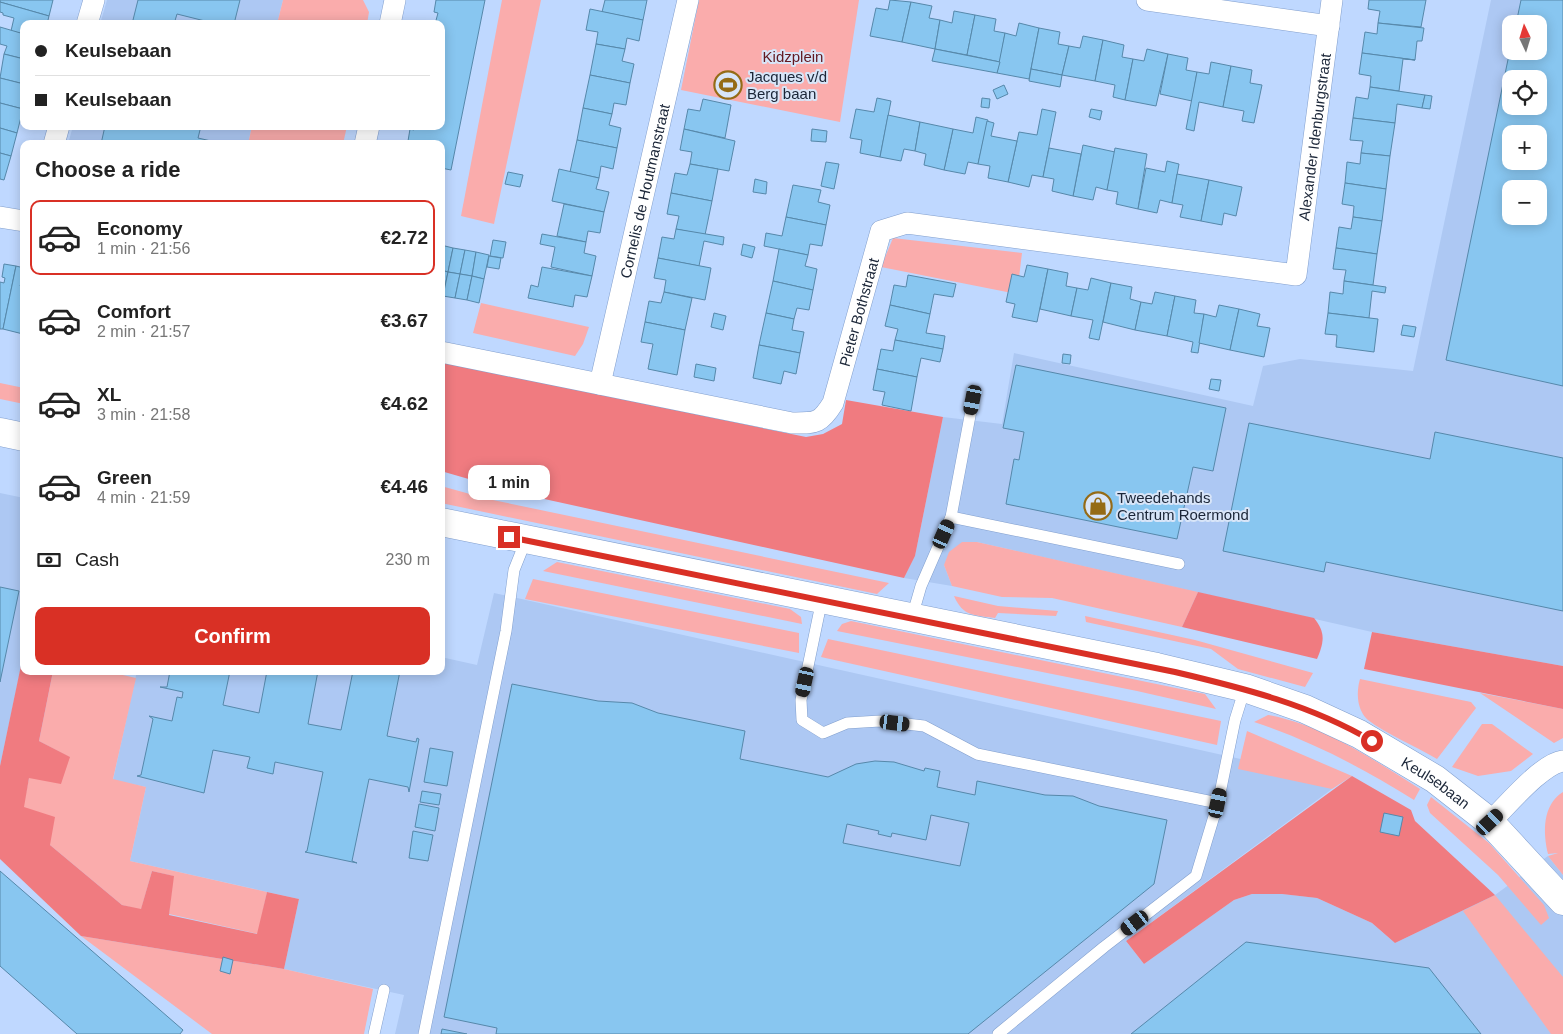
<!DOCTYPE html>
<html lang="en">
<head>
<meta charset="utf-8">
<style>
  :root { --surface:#fff; --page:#f2f2f2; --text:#222; --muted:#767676; --line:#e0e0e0; --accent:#d93025 }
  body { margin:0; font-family:Arial,sans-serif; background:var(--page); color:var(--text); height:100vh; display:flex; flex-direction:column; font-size:19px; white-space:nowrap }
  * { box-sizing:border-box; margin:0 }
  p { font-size:16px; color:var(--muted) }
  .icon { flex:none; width:28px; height:28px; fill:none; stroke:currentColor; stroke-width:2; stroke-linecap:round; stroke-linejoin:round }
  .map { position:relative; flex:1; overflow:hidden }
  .sheet { position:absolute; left:20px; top:140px; width:425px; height:535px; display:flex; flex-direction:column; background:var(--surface); border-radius:10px; box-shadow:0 2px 12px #0003 }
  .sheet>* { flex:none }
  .hud { position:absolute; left:20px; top:20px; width:425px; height:110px; border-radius:10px; box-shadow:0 2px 12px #0003; display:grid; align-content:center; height:110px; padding:0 15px; background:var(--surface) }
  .needle { width:32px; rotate:356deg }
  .buttons { position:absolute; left:1502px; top:15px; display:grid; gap:10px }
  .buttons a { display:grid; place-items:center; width:45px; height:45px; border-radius:10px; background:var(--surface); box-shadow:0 2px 12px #0003; font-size:25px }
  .end { position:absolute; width:22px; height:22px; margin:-11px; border:6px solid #d93025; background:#fff; box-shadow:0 0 0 2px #fff }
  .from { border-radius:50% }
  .bubble { position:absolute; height:35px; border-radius:10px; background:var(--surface); box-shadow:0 2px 12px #0003; font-size:16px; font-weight:600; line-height:35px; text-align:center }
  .car { position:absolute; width:15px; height:30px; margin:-15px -8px; border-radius:6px; box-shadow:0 0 4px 1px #0007; background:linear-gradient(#222 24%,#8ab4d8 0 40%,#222 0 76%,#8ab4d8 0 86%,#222 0) }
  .hud b { display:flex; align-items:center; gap:18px; height:48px; font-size:19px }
  .hud b+b { border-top:1px solid var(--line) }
  .hud i { width:12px; height:12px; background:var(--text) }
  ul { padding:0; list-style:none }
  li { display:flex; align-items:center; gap:15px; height:75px; margin:0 10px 8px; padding:0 5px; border:2px solid transparent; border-radius:10px }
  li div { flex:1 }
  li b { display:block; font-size:19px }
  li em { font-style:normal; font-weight:600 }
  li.selected { border-color:var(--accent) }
  li>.icon { width:45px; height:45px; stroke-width:1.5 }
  h2 { padding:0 15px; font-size:22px; line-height:60px }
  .pay { display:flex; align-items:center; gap:12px; height:55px; padding:0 15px; font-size:19px }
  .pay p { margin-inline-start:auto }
  .cta { display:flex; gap:10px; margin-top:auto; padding:10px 15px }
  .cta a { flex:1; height:58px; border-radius:10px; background:var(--accent); color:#fff; font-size:20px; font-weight:600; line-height:58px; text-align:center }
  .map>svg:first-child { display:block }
</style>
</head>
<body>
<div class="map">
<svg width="1563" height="1034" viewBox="0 0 1563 1034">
  <rect width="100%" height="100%" fill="#bfd8ff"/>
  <g fill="#adc8f3" fill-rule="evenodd">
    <polygon points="107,0 283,0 277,24 100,24"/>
    <path d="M1491,0H1563V666L1372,632L977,542L944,565L952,586L904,578L915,556L943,417L1002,424L1014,353L1253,406L1263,366L1300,359L1413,371ZM1511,24H1539V51H1511ZM1511,79H1539V106H1511ZM1511,134H1539V161H1511ZM1511,189H1539V216H1511Z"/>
    <polygon points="73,126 252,126 248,144 68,144"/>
    <polygon points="0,493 24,498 24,653 0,766"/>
    <polygon points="494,593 1308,774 1332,789 1126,941 1144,964 1234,900 1252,894 1282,894 1317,898 1372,923 1395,943 1495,895 1548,856 1563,875 1563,1034 395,1034 404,995 284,969 299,899 130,861 146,787 113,780 137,671 441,671 441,657 477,665"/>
  </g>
  <g fill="#faacac">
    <polygon points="283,0 363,0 369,12 367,24 277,24"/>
    <polygon points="502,0 541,0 494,224 461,216"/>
    <polygon points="699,0 859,0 840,122 681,90"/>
    <polygon points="252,126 347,126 343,144 248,144"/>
    <polygon points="893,238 1022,253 1017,294 881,267"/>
    <polygon points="481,303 589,327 583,344 575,356 473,333"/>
    <polygon points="0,383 24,388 24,404 0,399"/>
    <polygon points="441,486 488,499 889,583 877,594 441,503"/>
    <polygon points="962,542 977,542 1198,592 1182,627 1052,598 1002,597 952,586 944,565 949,552"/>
    <polygon points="557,562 790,609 801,617 802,624 543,571"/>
    <polygon points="533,579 799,633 799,653 525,599"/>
    <path d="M954,596L998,606L1058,611L1056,616L998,613L995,618C975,615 963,617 954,596Z"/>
    <polygon points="1085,616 1195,640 1313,673 1305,687 1238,669 1211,649 1086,622"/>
    <polygon points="851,621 1205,694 1216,709 1137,691 837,631 842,624"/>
    <polygon points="828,639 1221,721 1217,745 821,657"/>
    <polygon points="53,671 105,671 136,678 113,779 146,787 130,861 267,892 258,934 169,914 173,876 152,871 141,910 122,905 50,845 23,807 29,778 69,757 39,741"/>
    <path d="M1360,679L1471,702L1476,708L1437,759C1417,747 1386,734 1368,720C1357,710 1356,693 1360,679Z"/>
    <polygon points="1480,693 1563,709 1563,738 1554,743"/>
    <path d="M1268,715C1323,725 1374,760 1420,789L1414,800C1363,768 1311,741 1254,722Z"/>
    <polygon points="1482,724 1492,724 1533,754 1511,771 1478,776 1452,767"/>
    <polygon points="1247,731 1352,776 1332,789 1238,769"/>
    <path d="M1563,792V875L1548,856L1558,853L1548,854C1543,833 1542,805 1563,792Z"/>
    <polygon points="1431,797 1489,843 1544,905 1549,918 1541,925 1498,875 1430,813 1427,805"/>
    <polygon points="1495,895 1563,977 1563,1034 1551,1034 1463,911"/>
    <polygon points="81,936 284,969 373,989 364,1034 212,1034"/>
  </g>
  <g fill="#f07b80">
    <polygon points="441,362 806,437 823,434 842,424 846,400 943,417 915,556 904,578 517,493 441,471"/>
    <path d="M1198,592L1314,618C1326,633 1324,642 1317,659L1182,627Z"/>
    <polygon points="1372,632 1563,666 1563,709 1364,669"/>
    <polygon points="24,651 24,671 53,671 39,741 70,757 61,784 29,778 24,807 55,817 50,845 122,905 141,909 152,871 174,876 169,915 257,934 267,892 299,899 284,969 81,936 0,859 0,766"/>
    <polygon points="1352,776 1411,810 1415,821 1495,895 1395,943 1372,923 1317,898 1282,894 1252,894 1234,900 1144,964 1126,941"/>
  </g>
  <g fill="#88c6f0" stroke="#5688aa" fill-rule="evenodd">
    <polygon points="0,0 53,0 49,16 0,2"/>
    <polygon points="138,0 240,0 234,24 217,24 177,14 174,24 132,24"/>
    <polygon points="436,0 485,0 451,170 441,168 441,144 411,144 408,141 410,129 414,130 414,126 441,126 441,24 435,24 438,13 434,12"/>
    <polygon points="605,0 647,0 643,20 602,12"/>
    <polygon points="890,0 911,2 902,42 870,36 876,8 888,10"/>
    <polygon points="1369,0 1426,0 1421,27 1378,23 1380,11 1368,9"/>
    <path d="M1521,0H1563V386L1446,360L1511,45V51H1539V24H1516ZM1511,79H1539V106H1511ZM1511,134H1539V161H1511ZM1511,189H1539V216H1511Z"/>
    <polygon points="0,2 49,16 47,24 24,24 24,34 11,31 14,18 3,15 3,13 0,12"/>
    <polygon points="911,2 932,6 929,18 940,20 935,49 902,42"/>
    <polygon points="590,9 643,20 639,41 627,38 625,49 596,44 598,32 586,30"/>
    <polygon points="954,11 975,15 967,55 935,49 940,20 952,23"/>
    <polygon points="975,15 996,19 994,31 1005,33 1000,62 967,55"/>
    <polygon points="1019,23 1039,28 1029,79 997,73 1005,33 1016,36"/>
    <polygon points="1378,23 1424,28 1422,41 1417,41 1415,60 1362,53 1365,32 1377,34"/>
    <polygon points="0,27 24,34 24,59 4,54 7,46 0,44"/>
    <polygon points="1039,28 1060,32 1058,44 1069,46 1062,75 1031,69"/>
    <polygon points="1083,36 1103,40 1095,81 1062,75 1069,46 1080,48"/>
    <polygon points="1103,40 1124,45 1122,57 1133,59 1125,100 1113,97 1115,85 1095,81"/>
    <polygon points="596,44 625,49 622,61 634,64 630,83 590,75"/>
    <polygon points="935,49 1000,62 997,73 932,61"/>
    <polygon points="1147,49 1168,54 1156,106 1125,100 1133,59 1144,61"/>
    <polygon points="1362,53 1415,60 1403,59 1399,91 1370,87 1371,76 1359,74"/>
    <polygon points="4,54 24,59 24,84 0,78"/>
    <polygon points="1168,54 1188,58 1186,70 1197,72 1192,101 1160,94"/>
    <polygon points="1211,62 1231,66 1223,107 1199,102 1194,131 1186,129 1197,72 1209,74"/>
    <polygon points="1231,66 1252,70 1250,83 1262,85 1254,123 1242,121 1244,111 1223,107"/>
    <polygon points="1031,69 1062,75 1060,87 1029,81"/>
    <polygon points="590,75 630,83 626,105 614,103 612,114 583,108"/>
    <polygon points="0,78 24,84 23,109 0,103"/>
    <polygon points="1004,85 1008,94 997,99 993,90"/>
    <polygon points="1370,87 1425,95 1422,108 1397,104 1395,123 1353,118 1356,97 1368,99"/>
    <polygon points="1425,95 1432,96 1430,109 1422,108"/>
    <polygon points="877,98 891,101 880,157 860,153 862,140 850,138 856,109 874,112"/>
    <polygon points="982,98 990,99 989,108 981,107"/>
    <polygon points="703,99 731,105 725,138 684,129 688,109 700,111"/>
    <polygon points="0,103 23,109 17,133 0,128"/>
    <polygon points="583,108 612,114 609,125 621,128 617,148 577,140"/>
    <polygon points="1042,109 1056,112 1043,177 1032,175 1029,187 1008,182 1019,132 1037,135"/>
    <polygon points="1091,109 1102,111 1100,120 1089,117"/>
    <polygon points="888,115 920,122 915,151 904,149 901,161 880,157"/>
    <polygon points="976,117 988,120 978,164 968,162 965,174 944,170 953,129 973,133"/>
    <polygon points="1353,118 1395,123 1390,156 1361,153 1363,141 1350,140"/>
    <polygon points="987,121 994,123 991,136 1017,141 1008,182 988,178 990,166 978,164"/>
    <polygon points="920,122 953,129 944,170 924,165 926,154 915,151"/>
    <polygon points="105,126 201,126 198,138 211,141 210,144 101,144"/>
    <polygon points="0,128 17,133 11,156 0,153"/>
    <polygon points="684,129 735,141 729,171 690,164 692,152 680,150"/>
    <polygon points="812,129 827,131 826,142 811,141"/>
    <polygon points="577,140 617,148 613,169 601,166 599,178 570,172"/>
    <polygon points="1083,145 1115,152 1107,190 1096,187 1093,200 1073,196"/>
    <polygon points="1049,148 1081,154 1073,196 1052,191 1054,179 1043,177"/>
    <polygon points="1115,148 1147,154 1138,209 1116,204 1118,192 1107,190"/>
    <polygon points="0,153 11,156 4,180 0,179"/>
    <polygon points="1361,153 1390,156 1386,189 1345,183 1347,162 1360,164"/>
    <polygon points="1167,161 1179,164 1172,203 1160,200 1157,213 1138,209 1146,168 1165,172"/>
    <polygon points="826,162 839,164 834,189 821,186"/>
    <polygon points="690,164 718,169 712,201 671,193 675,173 687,175"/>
    <polygon points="559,169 599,178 596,189 609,192 604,212 552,201"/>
    <polygon points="508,172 523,175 520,187 505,184"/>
    <polygon points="1177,174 1209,180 1201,221 1180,217 1183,205 1172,203"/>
    <polygon points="755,179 767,182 766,194 753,192"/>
    <polygon points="1209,180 1242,187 1236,216 1224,213 1222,225 1201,221"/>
    <polygon points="1345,183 1386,189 1382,221 1353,217 1354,206 1342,204"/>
    <polygon points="793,185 821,190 818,202 830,205 826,225 786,217"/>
    <polygon points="671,193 712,201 705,235 676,229 679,216 667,214"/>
    <polygon points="564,204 604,212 600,233 588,231 586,242 557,236"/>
    <polygon points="786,217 826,225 822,246 810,244 808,255 764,246 766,233 782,236"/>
    <polygon points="1353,217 1382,221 1377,254 1336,248 1339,227 1351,229"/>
    <polygon points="676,229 724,237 723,245 704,241 699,266 658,258 662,237 674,239"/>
    <polygon points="542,234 586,242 584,253 596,256 592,276 551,267 555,247 540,244"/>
    <polygon points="493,240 506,242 503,258 490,256"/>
    <polygon points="743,244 755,247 752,258 741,255"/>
    <polygon points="441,245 453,248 448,272 441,270"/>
    <polygon points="453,248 465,250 460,274 448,272"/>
    <polygon points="1336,248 1377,254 1373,285 1344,281 1346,270 1333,269"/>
    <polygon points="779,249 808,255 805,266 817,269 813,290 773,281"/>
    <polygon points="465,250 476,252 472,276 460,274"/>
    <polygon points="476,252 489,255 484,279 472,276"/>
    <polygon points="489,256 501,258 499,269 487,267"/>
    <polygon points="658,258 711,268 705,300 664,292 666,280 654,278"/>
    <polygon points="4,264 16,266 3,329 0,329 0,282 4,283 5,278 2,277"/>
    <polygon points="1027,265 1048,269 1037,322 1012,317 1015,304 1006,302 1012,274 1024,277"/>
    <polygon points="16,266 24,268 24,282 22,281 20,286 24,287 23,334 3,329"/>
    <polygon points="542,267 592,276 587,297 575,295 573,307 528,298 531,285 538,287"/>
    <polygon points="1048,269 1068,273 1066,286 1077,288 1071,316 1040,309"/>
    <polygon points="441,270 448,272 443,296 441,295"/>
    <polygon points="448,272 460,274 455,298 443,296"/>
    <polygon points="460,274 472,276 467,300 455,298"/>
    <polygon points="908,275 956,284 953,297 934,294 930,314 890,305 894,285 906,287"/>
    <polygon points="472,276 484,279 479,303 467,300"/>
    <polygon points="1091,278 1111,283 1099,340 1089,338 1093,320 1071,316 1077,288 1088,290"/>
    <polygon points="773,281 813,290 809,310 797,308 794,319 766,313"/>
    <polygon points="1344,281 1386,287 1385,293 1372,291 1369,318 1328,313 1330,292 1343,294"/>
    <polygon points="1111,283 1132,287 1130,299 1141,302 1135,330 1103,322"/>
    <polygon points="664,292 692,298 685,330 645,322 649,301 661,303"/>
    <polygon points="1155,292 1175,296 1167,336 1135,330 1141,302 1152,304"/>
    <polygon points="1175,296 1196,300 1194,313 1204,314 1198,353 1191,352 1193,342 1167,336"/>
    <polygon points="890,305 930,314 926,333 945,336 943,349 895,340 898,329 885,326"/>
    <polygon points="1219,305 1239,309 1230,350 1199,343 1204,314 1216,317"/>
    <polygon points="1239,309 1260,314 1257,326 1270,328 1264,357 1230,350"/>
    <polygon points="714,313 726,316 723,330 711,327"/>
    <polygon points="766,313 794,319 792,330 804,332 800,353 759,345"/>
    <polygon points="1328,313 1378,319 1374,352 1336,347 1337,335 1325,334"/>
    <polygon points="645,322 685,330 677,375 648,369 653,344 641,342"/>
    <polygon points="1403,325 1416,327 1414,337 1401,335"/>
    <polygon points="895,340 943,349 940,362 921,358 917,377 877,369 881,349 893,351"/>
    <polygon points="759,345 800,353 796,374 784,371 781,384 753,378"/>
    <polygon points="1063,354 1071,355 1070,364 1062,363"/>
    <polygon points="696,364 716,368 714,381 694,377"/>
    <polygon points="1016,365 1226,408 1213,471 1193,467 1177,539 1006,504 1014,459 1019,460 1024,432 1003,428"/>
    <polygon points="877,369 917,377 911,411 882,405 885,392 873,390"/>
    <polygon points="1211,379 1221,380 1219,391 1209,389"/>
    <polygon points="1249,423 1430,459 1435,432 1563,458 1563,611 1326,562 1324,572 1223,551"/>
    <polygon points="0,587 19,591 0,682"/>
    <polygon points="170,671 230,671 223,705 259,713 267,671 318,671 308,724 341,730 353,671 400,671 387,736 416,742 417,738 419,739 409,792 408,787 369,779 352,861 357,863 305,852 307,851 323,772 275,762 273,774 247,768 250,757 213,750 204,793 137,776 141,775 153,719 149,716 172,721 177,697 182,698 183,692 160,687 167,687"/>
    <path d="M512,684L598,701L632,703L658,713L745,731L740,759L828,777L856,764L875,761L894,762L924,771L925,768L940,771L937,787L975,795L977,781L1045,795L1073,796L1099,806L1167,820L1154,884L968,1034H496L497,1028L444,1017ZM931,815L969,823L960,866L843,843L847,824L879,831L878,834L891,837L892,833L926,840Z"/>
    <polygon points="430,748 453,752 447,786 424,782"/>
    <polygon points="422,791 441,794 439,805 420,802"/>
    <polygon points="419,804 439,808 435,831 415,827"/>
    <polygon points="1384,813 1403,817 1399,836 1380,832"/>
    <polygon points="413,831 433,835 428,861 409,858"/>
    <polygon points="0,871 183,1030 180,1034 77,1034 0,966"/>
    <polygon points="1246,942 1429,968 1481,1034 1131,1034"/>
    <polygon points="223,957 233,960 230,974 220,971"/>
    <polygon points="442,1029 467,1034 441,1034"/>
  </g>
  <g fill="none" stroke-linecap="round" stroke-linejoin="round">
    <g stroke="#829fcd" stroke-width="12">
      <g id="lane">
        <polyline points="951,517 1179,564"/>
        <polyline points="822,599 801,700 802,720 823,733 847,723 880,721 924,726 977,754 1218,803"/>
        <polyline points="912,617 921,586 951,517 973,400"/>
        <polyline points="374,1034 384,990"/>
        <polyline points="424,1034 506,631 514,570 526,540"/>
        <polyline points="998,1034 1104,947 1196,876 1218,803 1235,720 1245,688"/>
      </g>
    </g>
    <g stroke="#829fcd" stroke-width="22">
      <g id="street">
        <polyline points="1147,0 1329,26"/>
        <polyline points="87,24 94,0"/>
        <polyline points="390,24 395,0"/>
        <polyline points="54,144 59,126"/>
        <polyline points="365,144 369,126"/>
        <polyline points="0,217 24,221"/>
        <path id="s1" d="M441,352L792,423C816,423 820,424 833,403L881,231L907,223L1296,275L1332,0"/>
        <path id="s2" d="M600,384L688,0"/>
        <path d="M1490,822C1507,806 1541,764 1563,761"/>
      </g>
    </g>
    <g stroke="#829fcd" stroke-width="29">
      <g id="secondary">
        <polyline points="0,432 24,437"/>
        <path id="s3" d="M441,522L1157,667L1245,688L1305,709L1359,734L1435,779L1490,822L1563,901"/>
      </g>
    </g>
    <use href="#lane" stroke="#fff" stroke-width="11"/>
    <use href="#street" stroke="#fff" stroke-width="21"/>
    <use href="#secondary" stroke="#fff" stroke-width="28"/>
  </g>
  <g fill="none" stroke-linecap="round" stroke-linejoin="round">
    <path stroke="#d93025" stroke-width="6" d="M509,537L1175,672C1243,688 1311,705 1372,741"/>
  </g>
  <defs>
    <g id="stadium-ring" transform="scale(1.4375)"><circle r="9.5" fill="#d8e5f8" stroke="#956b16" stroke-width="1.5"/><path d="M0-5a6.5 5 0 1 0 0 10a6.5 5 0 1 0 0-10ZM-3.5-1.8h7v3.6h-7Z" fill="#956b16"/></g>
    <g id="shop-ring" transform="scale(1.4375)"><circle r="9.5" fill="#d8e5f8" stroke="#956b16" stroke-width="1.5"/><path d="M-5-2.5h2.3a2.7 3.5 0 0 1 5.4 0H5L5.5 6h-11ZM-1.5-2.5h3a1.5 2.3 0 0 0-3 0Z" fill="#956b16"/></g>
  </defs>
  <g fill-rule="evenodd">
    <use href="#stadium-ring" x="728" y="85"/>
    <use href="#shop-ring" x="1098" y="506"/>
  </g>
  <g text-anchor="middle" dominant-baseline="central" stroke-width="4" stroke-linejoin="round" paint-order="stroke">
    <g font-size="15" fill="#621921" stroke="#d8e5f8">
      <text x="793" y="56">Kidzplein</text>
    </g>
    <g font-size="15" fill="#1b2638" stroke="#d8e5f8" text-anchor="start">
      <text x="747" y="76">Jacques v/d<tspan x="747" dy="17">Berg baan</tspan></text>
      <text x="1117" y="497">Tweedehands<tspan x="1117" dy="17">Centrum Roermond</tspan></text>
    </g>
    <g font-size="15" fill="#1b2638" stroke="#d8e5f8">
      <text stroke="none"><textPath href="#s1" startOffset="1145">Alexander Idenburgstraat</textPath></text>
      <text stroke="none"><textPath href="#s2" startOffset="198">Cornelis de Houtmanstraat</textPath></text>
      <text stroke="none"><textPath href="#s1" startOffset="502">Pieter Bothstraat</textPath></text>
      <text stroke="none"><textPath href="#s3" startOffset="1035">Keulsebaan</textPath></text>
    </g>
  </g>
</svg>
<div class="buttons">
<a><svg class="needle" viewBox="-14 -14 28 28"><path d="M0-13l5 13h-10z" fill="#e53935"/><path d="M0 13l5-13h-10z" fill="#767676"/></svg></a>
<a><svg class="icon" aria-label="locate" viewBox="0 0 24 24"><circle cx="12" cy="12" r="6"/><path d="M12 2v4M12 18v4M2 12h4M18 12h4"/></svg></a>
<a>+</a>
<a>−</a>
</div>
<i class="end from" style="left:1372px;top:741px"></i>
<i class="end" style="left:509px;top:537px"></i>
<div class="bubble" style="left:468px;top:465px;width:82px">1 min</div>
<i class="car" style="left:973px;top:400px;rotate:191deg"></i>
<i class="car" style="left:944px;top:534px;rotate:24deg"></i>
<i class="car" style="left:805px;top:682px;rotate:192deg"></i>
<i class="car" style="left:895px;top:723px;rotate:97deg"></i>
<i class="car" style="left:1218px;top:803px;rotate:12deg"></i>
<i class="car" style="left:1490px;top:822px;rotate:47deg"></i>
<i class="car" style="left:1135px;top:923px;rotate:233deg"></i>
<div class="hud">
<b><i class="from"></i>Keulsebaan</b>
<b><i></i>Keulsebaan</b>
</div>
<section class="sheet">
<h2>Choose a ride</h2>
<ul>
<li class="selected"><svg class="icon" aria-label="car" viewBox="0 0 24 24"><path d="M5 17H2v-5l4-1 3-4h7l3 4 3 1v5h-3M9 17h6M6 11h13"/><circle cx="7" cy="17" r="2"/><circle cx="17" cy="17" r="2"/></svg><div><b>Economy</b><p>1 min · 21:56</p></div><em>€2.72</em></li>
<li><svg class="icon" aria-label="car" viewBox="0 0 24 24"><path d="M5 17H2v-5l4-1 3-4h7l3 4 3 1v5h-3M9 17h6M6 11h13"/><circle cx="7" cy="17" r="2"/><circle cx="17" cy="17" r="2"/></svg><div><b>Comfort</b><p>2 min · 21:57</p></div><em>€3.67</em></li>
<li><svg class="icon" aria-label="car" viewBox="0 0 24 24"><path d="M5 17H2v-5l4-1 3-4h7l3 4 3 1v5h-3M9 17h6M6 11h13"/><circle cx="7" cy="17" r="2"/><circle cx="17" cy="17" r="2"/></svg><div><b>XL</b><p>3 min · 21:58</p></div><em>€4.62</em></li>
<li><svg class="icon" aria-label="car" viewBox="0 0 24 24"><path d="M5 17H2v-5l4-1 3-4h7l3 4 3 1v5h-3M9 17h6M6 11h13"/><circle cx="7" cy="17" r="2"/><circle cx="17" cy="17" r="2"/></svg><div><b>Green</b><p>4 min · 21:59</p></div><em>€4.46</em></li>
</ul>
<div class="pay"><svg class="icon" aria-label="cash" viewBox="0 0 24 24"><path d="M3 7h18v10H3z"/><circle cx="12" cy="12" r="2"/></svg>Cash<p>230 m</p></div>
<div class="cta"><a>Confirm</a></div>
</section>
</div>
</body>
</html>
